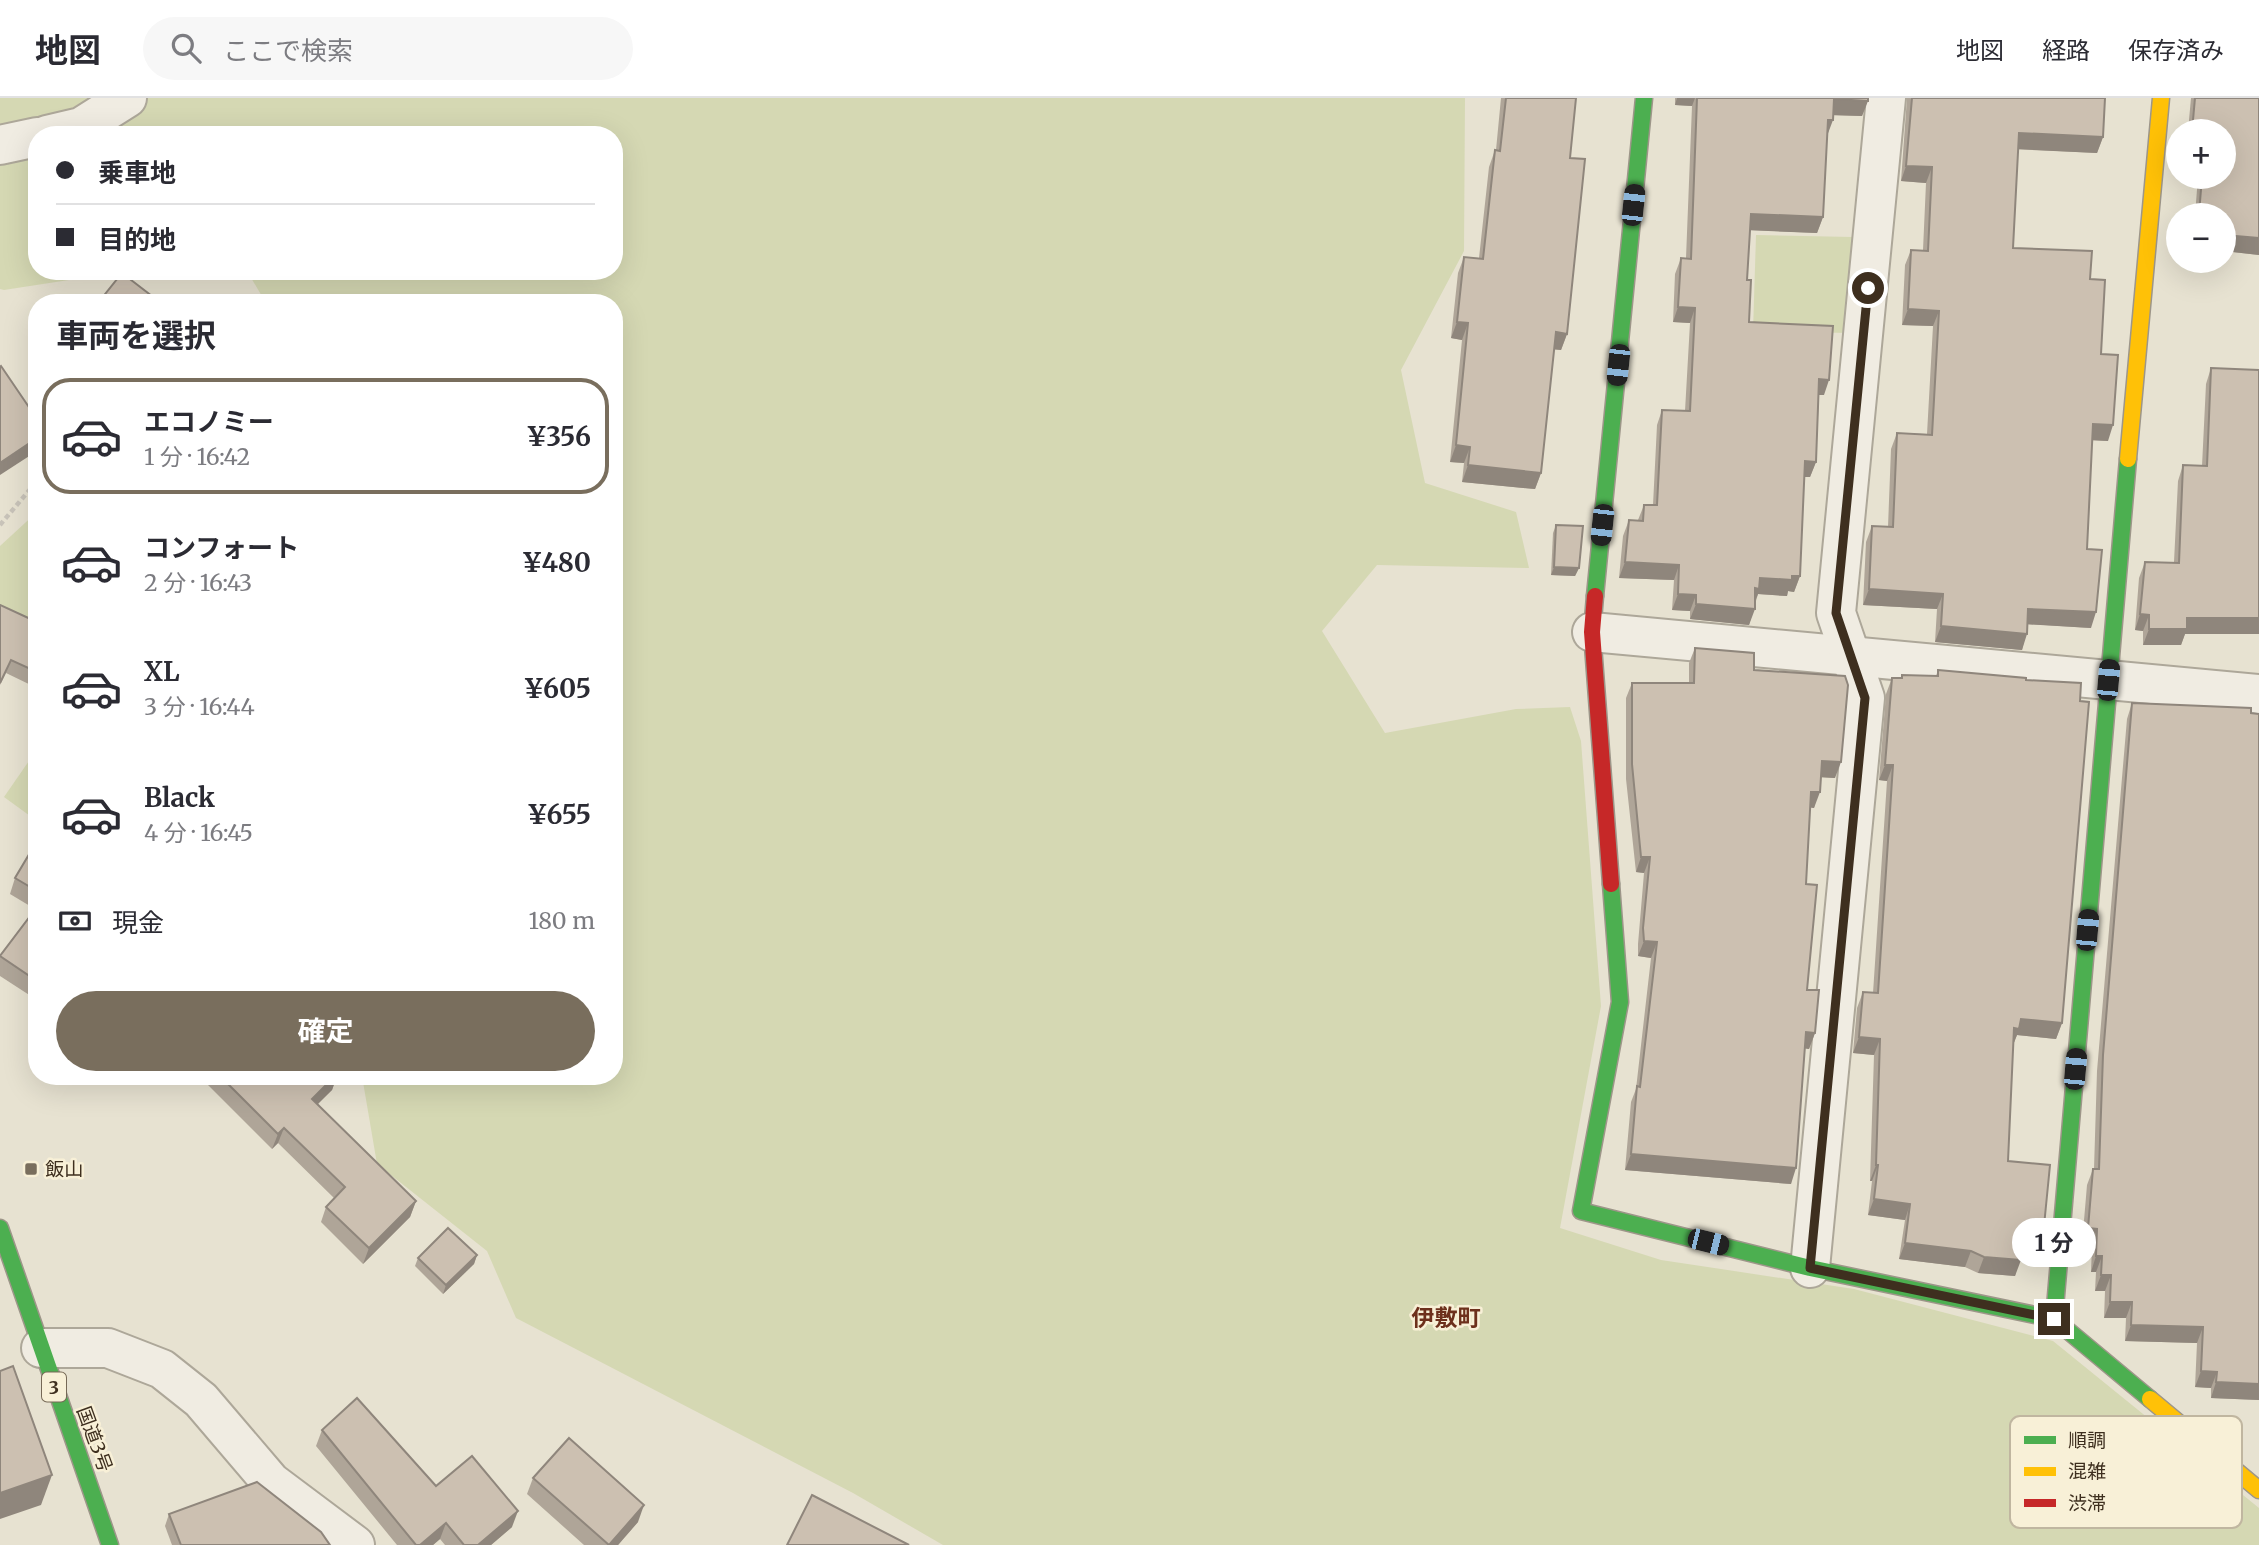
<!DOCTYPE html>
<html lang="ja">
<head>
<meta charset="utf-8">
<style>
  :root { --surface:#fff; --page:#f7f7f7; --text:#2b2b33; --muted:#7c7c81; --line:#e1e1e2; --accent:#796e5d }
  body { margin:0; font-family:Merriweather,"Noto Sans JP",serif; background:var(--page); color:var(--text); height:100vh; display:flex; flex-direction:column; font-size:26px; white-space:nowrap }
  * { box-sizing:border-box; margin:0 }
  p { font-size:23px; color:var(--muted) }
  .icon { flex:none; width:38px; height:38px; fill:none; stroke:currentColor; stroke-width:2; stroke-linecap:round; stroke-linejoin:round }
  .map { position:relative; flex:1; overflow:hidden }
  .drawer { position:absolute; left:28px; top:196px; width:595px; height:791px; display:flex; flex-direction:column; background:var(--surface); border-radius:28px; box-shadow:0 7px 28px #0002 }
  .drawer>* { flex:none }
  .hud { position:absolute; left:28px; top:28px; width:595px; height:154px; border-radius:28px; box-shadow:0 7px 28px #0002; display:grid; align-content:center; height:154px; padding:0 28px; background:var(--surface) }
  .tools { position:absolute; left:2166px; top:21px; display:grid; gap:14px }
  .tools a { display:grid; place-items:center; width:70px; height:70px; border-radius:50%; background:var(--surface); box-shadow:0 7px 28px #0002; font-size:35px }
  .end { position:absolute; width:32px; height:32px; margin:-16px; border:9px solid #3e2f1f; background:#fff; box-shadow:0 0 0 4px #fff }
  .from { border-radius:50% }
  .bubble { position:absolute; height:49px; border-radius:24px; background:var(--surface); box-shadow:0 7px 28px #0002; font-size:23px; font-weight:700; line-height:49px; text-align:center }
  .car { position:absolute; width:21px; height:42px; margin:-21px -10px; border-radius:9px; box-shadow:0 0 5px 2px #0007; background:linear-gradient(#222 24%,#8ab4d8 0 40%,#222 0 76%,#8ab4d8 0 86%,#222 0) }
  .hud b { display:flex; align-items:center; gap:24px; height:66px; font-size:26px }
  .hud b+b { border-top:2px solid var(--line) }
  .hud i { width:18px; height:18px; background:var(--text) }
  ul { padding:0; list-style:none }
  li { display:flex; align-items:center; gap:21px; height:116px; margin:0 14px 10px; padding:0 14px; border:4px solid transparent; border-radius:28px }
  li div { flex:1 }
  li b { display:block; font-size:26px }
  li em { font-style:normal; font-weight:700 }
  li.on { border-color:var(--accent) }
  li>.icon { width:63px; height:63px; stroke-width:1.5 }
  h2 { padding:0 28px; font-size:32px; line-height:84px }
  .pay { display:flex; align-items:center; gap:18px; height:77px; padding:0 28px; font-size:26px }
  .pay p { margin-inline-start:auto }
  .primary-button { display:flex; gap:14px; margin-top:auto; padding:14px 28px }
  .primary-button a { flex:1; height:80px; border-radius:42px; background:var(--accent); color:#fff; font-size:28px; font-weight:700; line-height:80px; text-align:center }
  header { display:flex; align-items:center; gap:42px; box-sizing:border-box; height:98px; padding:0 35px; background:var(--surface); border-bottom:2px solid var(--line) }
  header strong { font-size:33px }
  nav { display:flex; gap:38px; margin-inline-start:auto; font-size:24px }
  .search { width:490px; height:63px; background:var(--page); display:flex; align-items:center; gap:18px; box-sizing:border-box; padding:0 24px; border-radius:38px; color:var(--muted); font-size:26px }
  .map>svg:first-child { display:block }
</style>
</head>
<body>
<header>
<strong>地図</strong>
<div class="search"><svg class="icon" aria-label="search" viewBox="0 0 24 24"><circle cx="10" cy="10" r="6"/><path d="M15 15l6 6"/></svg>ここで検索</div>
<nav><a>地図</a><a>経路</a><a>保存済み</a></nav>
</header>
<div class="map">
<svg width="2259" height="1447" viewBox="0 0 2259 1447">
  <rect width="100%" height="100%" fill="#e7e2d1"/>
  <g fill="#d5d8b3">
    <polygon points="0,0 1465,0 1464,153 1401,272 1425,385 1516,414 1529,470 1377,467 1322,533 1385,635 1516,611 1570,609 1581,643 1601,908 1560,1130 1661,1162 1854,1191 2053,1243 2259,1410 2259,1447 943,1447 853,1395 516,1220 487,1153 377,1066 362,978 614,978 614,205 266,205 247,173 614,173 614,37 37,37 37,173 127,173 4,192 0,191"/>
    <polygon points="1756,137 1853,139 1849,235 1753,233"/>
    <polygon points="37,414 37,543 0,507 0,448"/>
    <polygon points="31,660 37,661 37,723 4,699"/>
  </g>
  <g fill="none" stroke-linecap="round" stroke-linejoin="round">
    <g stroke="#ada799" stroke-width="42">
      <g id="street">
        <polyline points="47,37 81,29 127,0"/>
        <polyline points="0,47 37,39"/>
        <polyline points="1592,534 2259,596"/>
        <polyline points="1810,1170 1865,600 1836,515 1886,0"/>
        <polyline points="41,1250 108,1250 162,1271 201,1302 271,1384 355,1447"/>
      </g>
    </g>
    <g stroke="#9d9689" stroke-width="19">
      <g id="fast">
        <polyline points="1595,498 1644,0"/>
        <polyline points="1611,786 1620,904 1581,1113 1810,1170 2054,1221 2150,1301"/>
        <polyline points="0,1130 110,1447"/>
        <polyline points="2054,1221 2128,361"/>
      </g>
    </g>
    <g stroke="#9d9689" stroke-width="19">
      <g id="slow">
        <polyline points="2128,361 2161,0"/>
        <polyline points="2150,1301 2259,1392"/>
      </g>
    </g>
    <g stroke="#9d9689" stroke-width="19">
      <polyline id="jam" points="1595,498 1592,534 1611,786"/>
    </g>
    <polyline stroke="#c8c3b9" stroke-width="4.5" stroke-dasharray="5 3.5" stroke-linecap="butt" points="0,427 37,383"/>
    <use href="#street" stroke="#f0ece2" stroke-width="38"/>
    <use href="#fast" stroke="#4caf50" stroke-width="16"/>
    <use href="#slow" stroke="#ffc107" stroke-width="16"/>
    <use href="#jam" stroke="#c62828" stroke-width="16"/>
  </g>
  <g fill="#afa598">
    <polygon points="1501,0 1576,0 1570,60 1567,236 1561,252 1554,251 1541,375 1535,391 1462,384 1464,365 1450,364 1462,242 1451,240 1458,175 1464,159 1479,160 1489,69 1495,52 1496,52"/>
    <polygon points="1675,0 1868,0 1862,18 1833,17 1827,38 1823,119 1817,135 1750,132 1747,182 1749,224 1824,297 1819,297 1816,364 1810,379 1804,379 1800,478 1794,494 1788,493 1787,498 1758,496 1749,527 1690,521 1690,513 1672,512 1674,482 1619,480 1623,438 1629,422 1638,422 1644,407 1653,407 1657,327 1662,312 1685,313 1690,225 1673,224 1675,176 1681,160 1686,160 1692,8 1675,7"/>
    <polygon points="1907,0 2105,0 2103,39 2097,55 2018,51 2013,150 2090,181 2101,256 2108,343 2092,342 2087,451 2091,530 2028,526 2022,552 1935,544 1937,511 1863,507 1866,444 1872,428 1888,429 1891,351 1897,335 1927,336 1933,228 1902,227 1905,167 1911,152 1923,152 1926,85 1901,83"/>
    <polygon points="2191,0 2259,0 2259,157 2224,153 2224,117 2195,117 2198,79 2224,79 2224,33 2188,33"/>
    <polygon points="2211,270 2259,536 2185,536 2181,547 2143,547 2143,533 2135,532 2139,480 2145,464 2174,464 2178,383 2183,367 2202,368 2206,286"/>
    <polygon points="1556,427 1579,470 1575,478 1551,477 1553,435"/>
    <polygon points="0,507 37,524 37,590 6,575 0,587"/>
    <polygon points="1695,550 1754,572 1835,680 1821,679 1814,710 1810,709 1806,786 1807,892 1815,935 1809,951 1805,950 1791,1086 1625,1072 1631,1004 1636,991 1651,860 1638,858 1638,846 1644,775 1636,774 1626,681 1626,600 1632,585 1689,585 1689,565"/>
    <polygon points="1938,572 2062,925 2056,941 2017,937 2013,947 2008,1063 2044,1128 2039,1144 2023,1143 2015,1178 1978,1175 1965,1169 1899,1161 1905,1122 1868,1117 1872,1083 1870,1083 1874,957 1853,955 1857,910 1863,894 1873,895 1887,683 1879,682 1886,596 1892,580 1901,580 1902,577 1936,578"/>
    <polygon points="2132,605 2259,616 2259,1302 2211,1300 2211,1290 2195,1289 2197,1245 2125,1243 2126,1220 2104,1220 2105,1193 2095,1193 2096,1174 2091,1174 2092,1147 2082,1146 2087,1087 2093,1071 2094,1071 2097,973 2127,621"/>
    <polygon points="37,743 37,902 0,878 0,857 35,811 10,796 15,780"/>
    <polygon points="199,978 337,978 332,992 317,1006 416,1103 410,1119 363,1166 321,1124 326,1109 334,1100 278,1045 272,1051"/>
    <polygon points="477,1157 474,1166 443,1196 415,1168 418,1160"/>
    <polygon points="322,1332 436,1388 512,1429 491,1447 445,1447 440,1441 433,1447 397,1447 316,1348"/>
    <polygon points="533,1380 638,1424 618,1447 584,1447 527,1396"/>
    <polygon points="169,1416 330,1447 172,1447 165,1428"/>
  </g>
  <g fill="#8f867c">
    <polygon points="1677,0 1695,0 1692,8 1675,7"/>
    <polygon points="1834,1 1868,3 1862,18 1828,17"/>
    <polygon points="1828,22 1833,22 1827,38"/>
    <polygon points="2019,35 2103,39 2097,55 2013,51"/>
    <polygon points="1906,68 1932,69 1926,85 1901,83"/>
    <polygon points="1751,116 1823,119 1817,135 1745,132"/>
    <polygon points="2224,137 2259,140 2259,157 2224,153"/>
    <polygon points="1678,209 1695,210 1690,225 1673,224"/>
    <polygon points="1908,211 1939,213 1933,228 1902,227"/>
    <polygon points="1457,224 1468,225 1462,242 1451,240"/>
    <polygon points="1556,234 1567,236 1561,252 1550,251"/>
    <polygon points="1819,281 1829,282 1824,297 1814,297"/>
    <polygon points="2093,326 2113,327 2108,343 2087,342"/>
    <polygon points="37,340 37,353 0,377 0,365"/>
    <polygon points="1456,347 1470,349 1464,365 1450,364"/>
    <polygon points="1805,363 1816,364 1810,379 1799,379"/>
    <polygon points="1468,367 1541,375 1535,391 1462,384"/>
    <polygon points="1625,464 1679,467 1674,482 1619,480"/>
    <polygon points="1554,469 1579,470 1575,478 1551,477"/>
    <polygon points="1792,478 1800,478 1794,494 1788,493 1787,498 1758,496 1754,506 1750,506 1760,480"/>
    <polygon points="1869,491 1943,496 1937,511 1863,507"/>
    <polygon points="1678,496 1696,497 1690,513 1672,512"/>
    <polygon points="1696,506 1755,511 1749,527 1690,521"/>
    <polygon points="2028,511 2096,514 2091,530 2023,526"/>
    <polygon points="2140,516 2149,517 2143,533 2135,532"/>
    <polygon points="2187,520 2259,520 2259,536 2185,536 2181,547 2143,547 2149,531"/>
    <polygon points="1941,528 2027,536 2022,552 1935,544"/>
    <polygon points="1822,663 1841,664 1835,680 1816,679"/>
    <polygon points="1885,667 1893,667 1887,683 1879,682"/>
    <polygon points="1811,694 1820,694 1814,710 1806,709"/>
    <polygon points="1641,759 1650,759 1644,775 1636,774"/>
    <polygon points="1644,843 1657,844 1651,860 1638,858"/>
    <polygon points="2021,921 2062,925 2056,941 2017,937 2013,947 2014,930"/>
    <polygon points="1806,934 1815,935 1809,951 1801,950"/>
    <polygon points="1859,939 1880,941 1874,957 1853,955"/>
    <polygon points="335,978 337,978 332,992 307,1017 312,1001"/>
    <polygon points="284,1030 278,1045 272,1051 278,1036"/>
    <polygon points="1631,1056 1796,1070 1791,1086 1625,1072"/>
    <polygon points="1876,1067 1878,1067 1872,1083 1870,1083"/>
    <polygon points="1874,1101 1910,1106 1905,1122 1868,1117"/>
    <polygon points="416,1103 410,1119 363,1166 369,1150"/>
    <polygon points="2025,1127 2044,1128 2039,1144 2019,1143"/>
    <polygon points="2088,1130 2097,1131 2092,1147 2082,1146"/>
    <polygon points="1905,1145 1971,1153 1965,1169 1899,1161"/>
    <polygon points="477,1157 474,1166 443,1196 446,1187"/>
    <polygon points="2096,1158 2102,1158 2096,1174 2091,1174"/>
    <polygon points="1984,1159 2021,1162 2015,1178 1978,1175"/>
    <polygon points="2101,1177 2111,1177 2105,1193 2095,1193"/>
    <polygon points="2110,1204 2132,1204 2126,1220 2104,1220"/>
    <polygon points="2131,1227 2203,1229 2197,1245 2125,1243"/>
    <polygon points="2201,1273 2217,1274 2211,1290 2195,1289"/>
    <polygon points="2216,1284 2259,1286 2259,1302 2211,1300"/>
    <polygon points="52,1377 41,1407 0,1421 0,1395"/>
    <polygon points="644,1407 638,1424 618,1447 609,1447"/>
    <polygon points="518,1413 512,1429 491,1447 478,1447"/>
    <polygon points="446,1425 440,1441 433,1447 420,1447"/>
  </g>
  <g fill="#ccc0b1" stroke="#8f867c" stroke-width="2">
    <polygon points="1506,0 1576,0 1570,60 1585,61 1567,236 1556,234 1541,375 1468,367 1470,349 1456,347 1468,225 1457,224 1464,159 1483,161 1495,52 1500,53"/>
    <polygon points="1697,0 1868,0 1868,3 1834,1 1833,22 1828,22 1823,119 1751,116 1747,182 1751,182 1749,224 1833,228 1829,282 1819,281 1816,364 1805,363 1800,478 1792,478 1792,482 1760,480 1759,491 1755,490 1755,511 1696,506 1696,497 1678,496 1679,467 1625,464 1629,422 1643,423 1644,407 1657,407 1662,312 1690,313 1695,210 1678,209 1681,160 1691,161"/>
    <polygon points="1912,0 2105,0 2103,39 2019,35 2013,150 2092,153 2090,181 2105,182 2101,256 2118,257 2113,327 2093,326 2087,451 2102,452 2096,514 2028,511 2027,536 1941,528 1943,496 1869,491 1872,428 1893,429 1897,335 1932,337 1939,213 1908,211 1911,152 1928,153 1932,69 1906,68"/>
    <polygon points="2195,0 2259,0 2259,140 2224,137 2224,117 2206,117 2206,116 2199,116 2202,79 2224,79 2224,33 2192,33"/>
    <polygon points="122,175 161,205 98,205"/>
    <polygon points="1,268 37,321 37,340 0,365 0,269"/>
    <polygon points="2211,270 2259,272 2259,520 2187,520 2187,531 2149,531 2149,517 2140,516 2145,464 2179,465 2183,367 2207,368"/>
    <polygon points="1556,427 1583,428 1579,470 1554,469"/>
    <polygon points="0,507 37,524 37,574 11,562 0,585"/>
    <polygon points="1695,550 1754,555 1754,572 1845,578 1848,587 1841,664 1822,663 1820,694 1811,694 1806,786 1817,787 1807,892 1819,892 1815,935 1806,934 1796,1070 1631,1056 1637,988 1640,989 1657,844 1644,843 1643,830 1650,759 1641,759 1632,666 1632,585 1694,585"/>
    <polygon points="1938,572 2026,580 2026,582 2081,585 2080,603 2089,604 2062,925 2021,921 2019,931 2014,930 2008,1063 2050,1067 2044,1128 2025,1127 2021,1162 1984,1159 1971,1153 1905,1145 1910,1106 1874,1101 1878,1067 1876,1067 1880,941 1859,939 1863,894 1878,895 1893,667 1885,667 1892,580 1902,580 1902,577 1938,578"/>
    <polygon points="2132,605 2251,610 2251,615 2259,616 2259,1286 2216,1284 2217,1274 2201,1273 2203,1229 2131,1227 2132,1204 2110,1204 2111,1177 2101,1177 2102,1158 2096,1158 2097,1131 2088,1130 2093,1071 2099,1071 2103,957"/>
    <polygon points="37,743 37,793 15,780"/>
    <polygon points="37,809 37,883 0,858"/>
    <polygon points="220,978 335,978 312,1001 416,1103 369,1150 326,1109 345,1089 284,1030 278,1036"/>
    <polygon points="448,1130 477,1157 446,1187 418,1160"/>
    <polygon points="13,1268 52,1377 0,1395 0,1273"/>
    <polygon points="357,1300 436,1388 472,1358 518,1413 478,1447 464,1447 446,1425 420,1447 416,1447 322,1332"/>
    <polygon points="569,1340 644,1407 609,1447 533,1380"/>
    <polygon points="257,1384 321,1434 330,1447 181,1447 169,1416"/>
    <polygon points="812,1397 909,1447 787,1447"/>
  </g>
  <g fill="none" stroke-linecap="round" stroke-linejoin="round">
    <polyline stroke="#3e2f1f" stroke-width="9" points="1868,190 1836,515 1865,600 1810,1170 2054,1221"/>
  </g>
  <rect fill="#796e5d" stroke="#f8f0d7" stroke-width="2.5" x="24" y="1064" width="14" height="14" rx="3.5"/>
  <g text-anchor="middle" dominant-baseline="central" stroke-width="5" stroke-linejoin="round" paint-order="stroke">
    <rect fill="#f8f0d7" stroke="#766956" stroke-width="2" x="42" y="1274.5" width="24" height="29" rx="5"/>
    <g font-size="18" font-weight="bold" fill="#3e2f1f">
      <text x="54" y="1289">3</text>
    </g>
    <g font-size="19" fill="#3e2f1f" stroke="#f8f0d7" text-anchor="start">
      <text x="45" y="1071">飯山</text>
    </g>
    <g font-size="19" fill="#3e2f1f" stroke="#f8f0d7">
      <text transform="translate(95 1341) rotate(70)">国道3号</text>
    </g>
    <g font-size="23" font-weight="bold" fill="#6d301c" stroke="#f8f0d7">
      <text x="1446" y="1219">伊敷町</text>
    </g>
  </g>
  <rect x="2010" y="1318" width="232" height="112" rx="10" fill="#f8f0d7" stroke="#c0b6a0" stroke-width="2"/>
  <rect x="2024" y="1338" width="32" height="8" fill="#4caf50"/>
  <rect x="2024" y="1369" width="32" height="9" fill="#ffc107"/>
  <rect x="2024" y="1401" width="32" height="8" fill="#c62828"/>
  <g font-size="19" fill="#3e2f1f">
    <text x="2068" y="1349">順調</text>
    <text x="2068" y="1380">混雑</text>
    <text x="2068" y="1412">渋滞</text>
  </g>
</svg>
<div class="tools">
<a>+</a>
<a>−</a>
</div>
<i class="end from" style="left:1868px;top:190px"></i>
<i class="end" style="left:2054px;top:1221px"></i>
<div class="bubble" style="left:2012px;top:1120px;width:84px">1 分</div>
<i class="car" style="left:1633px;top:107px;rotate:6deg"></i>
<i class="car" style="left:1618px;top:267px;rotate:186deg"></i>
<i class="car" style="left:1602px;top:427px;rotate:186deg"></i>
<i class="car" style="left:2108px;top:582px;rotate:5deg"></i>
<i class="car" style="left:2087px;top:832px;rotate:5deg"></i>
<i class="car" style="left:2075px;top:971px;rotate:5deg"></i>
<i class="car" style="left:1708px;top:1144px;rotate:104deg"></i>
<div class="hud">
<b><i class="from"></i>乗車地</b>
<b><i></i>目的地</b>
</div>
<section class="drawer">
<h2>車両を選択</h2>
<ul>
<li class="on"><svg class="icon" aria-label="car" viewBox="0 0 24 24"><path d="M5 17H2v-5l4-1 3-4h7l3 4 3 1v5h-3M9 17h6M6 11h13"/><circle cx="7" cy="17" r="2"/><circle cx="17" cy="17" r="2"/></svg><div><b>エコノミー</b><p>1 分 · 16:42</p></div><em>¥356</em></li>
<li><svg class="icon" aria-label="car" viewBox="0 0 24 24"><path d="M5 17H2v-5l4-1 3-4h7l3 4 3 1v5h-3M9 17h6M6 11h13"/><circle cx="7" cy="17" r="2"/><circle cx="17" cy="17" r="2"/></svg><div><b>コンフォート</b><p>2 分 · 16:43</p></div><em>¥480</em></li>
<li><svg class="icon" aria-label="car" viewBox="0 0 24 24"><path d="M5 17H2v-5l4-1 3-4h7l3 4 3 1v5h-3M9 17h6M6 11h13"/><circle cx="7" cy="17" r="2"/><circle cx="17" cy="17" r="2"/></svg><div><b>XL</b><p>3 分 · 16:44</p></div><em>¥605</em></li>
<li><svg class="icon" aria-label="car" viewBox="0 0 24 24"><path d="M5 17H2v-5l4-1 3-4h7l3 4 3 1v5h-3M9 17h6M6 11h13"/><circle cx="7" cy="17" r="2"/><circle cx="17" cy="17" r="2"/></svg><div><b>Black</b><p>4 分 · 16:45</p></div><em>¥655</em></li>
</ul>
<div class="pay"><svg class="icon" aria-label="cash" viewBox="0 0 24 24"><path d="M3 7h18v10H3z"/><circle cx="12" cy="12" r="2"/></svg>現金<p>180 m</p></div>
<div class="primary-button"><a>確定</a></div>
</section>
</div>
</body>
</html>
